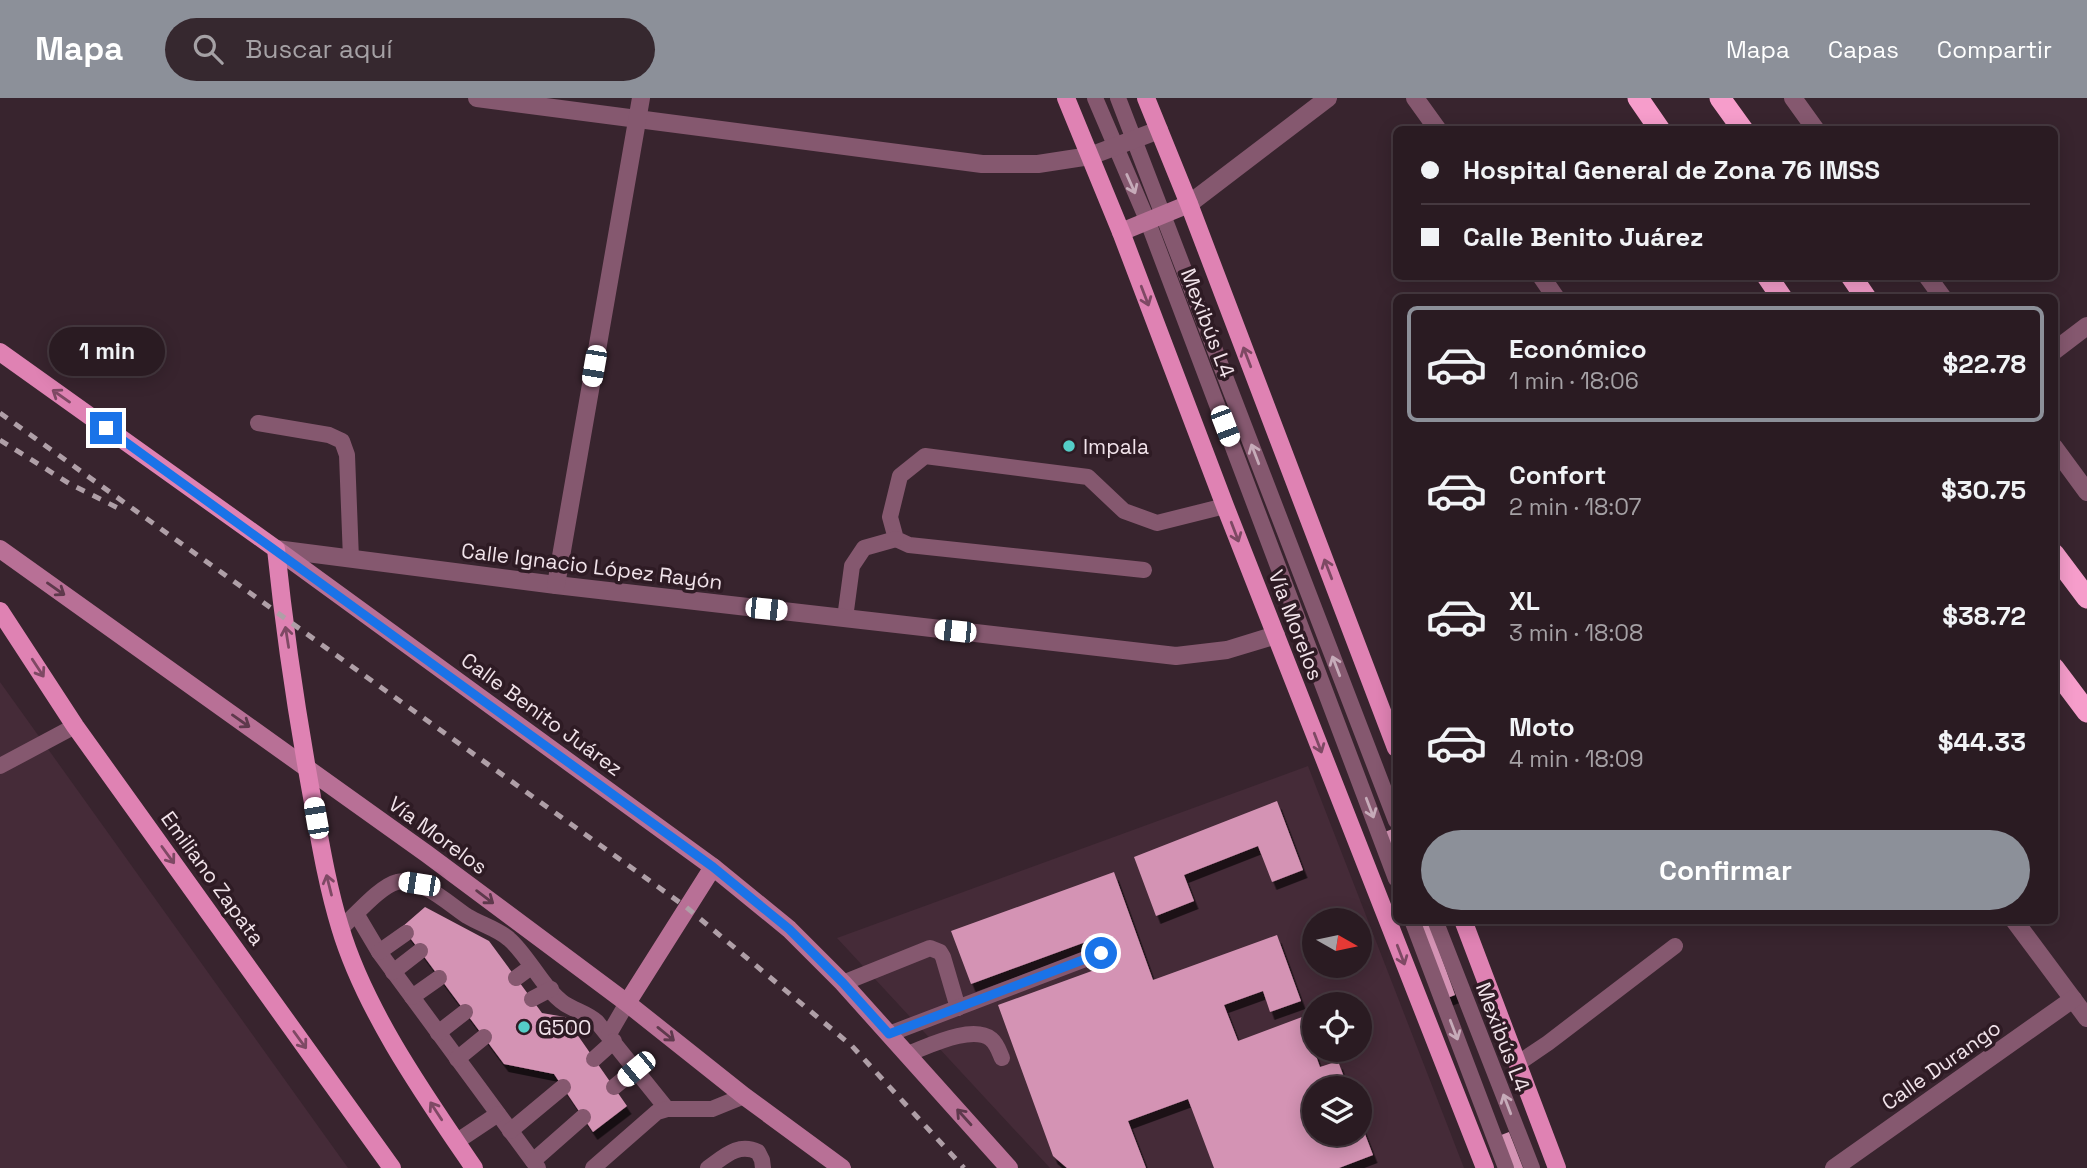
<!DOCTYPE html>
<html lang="es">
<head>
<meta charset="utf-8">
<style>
  :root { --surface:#2a1b22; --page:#36282f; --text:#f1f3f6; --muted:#a5a1a5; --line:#463940; --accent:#8c9099 }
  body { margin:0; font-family:"Space Grotesk",sans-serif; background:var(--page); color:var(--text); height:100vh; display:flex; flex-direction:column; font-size:26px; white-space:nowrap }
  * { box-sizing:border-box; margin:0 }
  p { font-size:23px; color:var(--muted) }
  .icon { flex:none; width:38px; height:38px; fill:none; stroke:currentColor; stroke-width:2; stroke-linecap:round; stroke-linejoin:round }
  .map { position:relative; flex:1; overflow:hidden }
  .drawer { position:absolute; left:1393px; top:196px; width:665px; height:630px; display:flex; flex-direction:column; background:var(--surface); border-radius:10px; box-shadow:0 4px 18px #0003,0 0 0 2px var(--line) }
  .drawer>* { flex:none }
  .top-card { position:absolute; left:1393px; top:28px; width:665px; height:154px; border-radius:10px; box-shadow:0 4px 18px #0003,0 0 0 2px var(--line); display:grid; align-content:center; height:154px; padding:0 28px; background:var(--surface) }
  .needle { width:46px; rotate:99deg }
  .fabs { position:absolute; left:1302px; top:810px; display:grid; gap:14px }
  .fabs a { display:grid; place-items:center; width:70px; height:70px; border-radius:50%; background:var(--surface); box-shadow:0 4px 18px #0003,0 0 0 2px var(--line); font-size:35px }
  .end { position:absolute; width:32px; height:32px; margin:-16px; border:9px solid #1a73e8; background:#fff; box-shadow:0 0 0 4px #fff }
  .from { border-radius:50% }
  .bubble { position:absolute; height:49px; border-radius:24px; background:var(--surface); box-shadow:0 4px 18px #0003,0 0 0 2px var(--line); font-size:23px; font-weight:700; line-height:49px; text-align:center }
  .car { position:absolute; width:21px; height:42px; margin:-21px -10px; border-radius:9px; box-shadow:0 0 5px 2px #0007; background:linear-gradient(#fff 24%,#345 0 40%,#fff 0 76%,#345 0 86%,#fff 0) }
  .top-card b { display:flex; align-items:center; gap:24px; height:66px; font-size:26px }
  .top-card b+b { border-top:2px solid var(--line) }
  .top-card i { width:18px; height:18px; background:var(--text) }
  ul { padding:12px 0 0; list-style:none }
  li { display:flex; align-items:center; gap:21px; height:116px; margin:0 14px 10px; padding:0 14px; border:4px solid transparent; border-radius:10px }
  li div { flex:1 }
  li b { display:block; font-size:26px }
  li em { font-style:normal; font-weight:700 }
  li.active { border-color:var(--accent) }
  li>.icon { width:63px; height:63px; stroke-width:1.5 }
  .primary-button { display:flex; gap:14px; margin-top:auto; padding:14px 28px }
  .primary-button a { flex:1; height:80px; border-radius:42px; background:var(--accent); color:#fff; font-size:28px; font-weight:700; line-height:80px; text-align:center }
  header { display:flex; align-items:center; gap:42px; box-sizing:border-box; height:98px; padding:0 35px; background:var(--accent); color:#fff }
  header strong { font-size:33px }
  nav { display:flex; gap:38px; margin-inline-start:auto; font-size:24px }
  .search { width:490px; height:63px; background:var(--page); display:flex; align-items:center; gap:18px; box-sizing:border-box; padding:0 24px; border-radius:38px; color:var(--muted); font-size:26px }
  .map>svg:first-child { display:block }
</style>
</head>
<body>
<header>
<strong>Mapa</strong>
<div class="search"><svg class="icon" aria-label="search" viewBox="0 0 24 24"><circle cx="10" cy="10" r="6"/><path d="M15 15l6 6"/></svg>Buscar aquí</div>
<nav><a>Mapa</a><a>Capas</a><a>Compartir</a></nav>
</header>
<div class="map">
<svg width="2087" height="1070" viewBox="0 0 2087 1070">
  <defs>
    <filter id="shadow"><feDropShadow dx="4.5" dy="8" stdDeviation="0" flood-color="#0009"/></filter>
  </defs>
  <rect width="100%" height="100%" fill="#38242e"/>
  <g fill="#452b38" fill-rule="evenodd">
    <polygon points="0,584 348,1070 0,1070"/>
    <path d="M1308,668L1464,1070H1050L837,840ZM1314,822H1360V868H1314ZM1314,906H1360V952H1314ZM1314,990H1360V1036H1314Z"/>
  </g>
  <g fill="#d493b4" filter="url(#shadow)">
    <polygon points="1277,703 1303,772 1272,784 1258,748 1184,777 1194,803 1156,818 1134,759"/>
    <polygon points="1395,730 1396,734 1396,774 1382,735"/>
    <polygon points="1114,774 1153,882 1277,837 1301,903 1270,914 1263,893 1224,907 1238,943 1302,919 1320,969 1338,963 1348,990 1314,990 1314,1036 1360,1036 1360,1023 1373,1057 1339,1070 1214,1070 1188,1001 1128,1023 1146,1070 1067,1070 1053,1058 998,907 1111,866 1102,838 971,886 951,833"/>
    <polygon points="425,809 489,843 542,915 565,919 627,1008 593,1034 554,976 504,966 402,829"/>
    <polygon points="1414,822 1428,822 1455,897 1442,902"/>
    <polygon points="1509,1034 1523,1070 1508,1070 1496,1039"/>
  </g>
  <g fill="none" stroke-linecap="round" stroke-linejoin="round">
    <g stroke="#85586f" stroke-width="16">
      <polyline points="1095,0 1148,124 1396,781"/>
      <polyline points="1118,0 1396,723"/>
      <polyline points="258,325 329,337 342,343 347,357 351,461"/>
      <polyline points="1144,472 909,447 896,441 890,419 900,378 925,358 1088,379 1124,413 1157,425 1225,408"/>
      <polyline points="845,520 852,468 864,450 896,441"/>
      <polyline points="0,668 75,628"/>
      <polyline points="357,817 379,854 538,1070"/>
      <polyline points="1412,822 1506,1070"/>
      <polyline points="1435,822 1532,1070"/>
      <path d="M340,831C355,818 380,788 397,784C420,778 450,807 467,818C480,826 498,831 509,841C528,857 543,891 565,906C576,913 587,915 597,924L667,1011"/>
      <polyline points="379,854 406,835"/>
      <polyline points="393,874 420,853"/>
      <polyline points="516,880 531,869"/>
      <polyline points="843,885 930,850 940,854 943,859 958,910"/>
      <polyline points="412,899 439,880"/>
      <polyline points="532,901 551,891"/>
      <polyline points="438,935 465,914"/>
      <polyline points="609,936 627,905"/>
      <polyline points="889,936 1101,855"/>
      <path d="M907,956C927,949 972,926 991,941C997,946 999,953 1002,960"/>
      <polyline points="457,961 484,939"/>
      <polyline points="594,961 614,943"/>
      <polyline points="1517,966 1548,945 1675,848"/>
      <polyline points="614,989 636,971"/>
      <polyline points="510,1033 563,989"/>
      <polyline points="456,1044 498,1016"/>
      <polyline points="533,1063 583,1019"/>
      <polyline points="593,1070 657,1014 667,1011 712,1011 744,998"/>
      <path d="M708,1070C724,1059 738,1044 758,1054L762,1062L763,1070"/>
    </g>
    <g stroke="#85586f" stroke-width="18">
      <polyline points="477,0 982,66 1038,66 1090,58 1159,32"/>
      <polyline points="1415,0 1438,32"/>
      <polyline points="1793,0 1816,32"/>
      <polyline points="1189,106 1328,0"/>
      <polyline points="1541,178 1556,200"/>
      <polyline points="1927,178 1943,200"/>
      <polyline points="2054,253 2087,228"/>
      <polyline points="2054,349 2087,394"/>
      <polyline points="276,451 556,487 1176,558 1227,552 1276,537"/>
      <polyline points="556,487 641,0"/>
      <polyline points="2014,822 2087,920"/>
      <polyline points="1834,1070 2073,901"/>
    </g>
    <g stroke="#b87096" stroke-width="18">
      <polyline points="1121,134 1189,106"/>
      <polyline points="0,451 427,756 627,905 744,998 842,1070"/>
      <polyline points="276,451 713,769 789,831 843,885 1009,1070"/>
      <polyline points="627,905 713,769"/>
    </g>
    <g stroke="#df82b3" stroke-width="18">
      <polyline points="1066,0 1121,134 1225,408 1485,1070"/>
      <polyline points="1146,0 1189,106 1396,650"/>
      <path d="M0,254L276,451C285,538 298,624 314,710C321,749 328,790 340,829C365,913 425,998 474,1070"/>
      <polyline points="0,513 75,628 392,1070"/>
      <polyline points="1463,822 1557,1070"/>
    </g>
    <g stroke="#f69dcb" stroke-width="21">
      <polyline points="1638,0 1660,32"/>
      <polyline points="1720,0 1743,32"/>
      <polyline points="1767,178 1782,200"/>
      <polyline points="1851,178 1866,200"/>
      <polyline points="2054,456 2087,500"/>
      <polyline points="2054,570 2087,614"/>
    </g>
    <g stroke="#af9fa7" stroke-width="5" stroke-dasharray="9 9" stroke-linecap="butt">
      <polyline points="0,315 686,809 852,948 964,1070"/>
      <polyline points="0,342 70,386 118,410"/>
    </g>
  </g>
  <defs><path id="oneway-shaft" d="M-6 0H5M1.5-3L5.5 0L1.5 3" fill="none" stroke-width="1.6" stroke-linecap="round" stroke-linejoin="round" transform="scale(1.75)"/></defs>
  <g stroke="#c6abb9">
    <use href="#oneway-shaft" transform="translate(1131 86) rotate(66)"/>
    <use href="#oneway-shaft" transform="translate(1255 356) rotate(-111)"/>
    <use href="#oneway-shaft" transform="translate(1336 568) rotate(-111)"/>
    <use href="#oneway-shaft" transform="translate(1370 710) rotate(69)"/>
    <use href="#oneway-shaft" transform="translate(1454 932) rotate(69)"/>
    <use href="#oneway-shaft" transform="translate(1507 1006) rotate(-111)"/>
  </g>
  <g stroke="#7e4964">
    <use href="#oneway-shaft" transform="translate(1145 198) rotate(69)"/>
    <use href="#oneway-shaft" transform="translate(1247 259) rotate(-111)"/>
    <use href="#oneway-shaft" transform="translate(61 298) rotate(-145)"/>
    <use href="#oneway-shaft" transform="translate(1235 434) rotate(69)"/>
    <use href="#oneway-shaft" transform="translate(1328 471) rotate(-111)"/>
    <use href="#oneway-shaft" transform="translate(287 539) rotate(-99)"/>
    <use href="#oneway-shaft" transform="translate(38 570) rotate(57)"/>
    <use href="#oneway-shaft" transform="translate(1318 645) rotate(69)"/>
    <use href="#oneway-shaft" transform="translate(168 757) rotate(54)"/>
    <use href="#oneway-shaft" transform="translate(329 787) rotate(-104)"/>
    <use href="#oneway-shaft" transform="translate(1401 857) rotate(69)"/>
    <use href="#oneway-shaft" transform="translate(300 942) rotate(54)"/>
    <use href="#oneway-shaft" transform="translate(436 1013) rotate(-123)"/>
  </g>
  <g stroke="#5e394c">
    <use href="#oneway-shaft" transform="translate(56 491) rotate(35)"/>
    <use href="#oneway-shaft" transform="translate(241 623) rotate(35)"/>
    <use href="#oneway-shaft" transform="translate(485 799) rotate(37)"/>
    <use href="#oneway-shaft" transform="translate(666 936) rotate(39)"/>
    <use href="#oneway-shaft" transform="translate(964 1019) rotate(-132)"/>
  </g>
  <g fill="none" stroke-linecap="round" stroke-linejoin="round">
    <polyline stroke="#1a73e8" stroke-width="9" points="106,330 713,769 789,831 843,885 889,936 1101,855"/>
  </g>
  <g fill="#54cdc7" stroke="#2e1b24" stroke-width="2.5">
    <circle cx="1069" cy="348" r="7"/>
    <circle cx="524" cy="929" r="7"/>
  </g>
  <g text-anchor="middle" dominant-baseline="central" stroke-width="7" stroke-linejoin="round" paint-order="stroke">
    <g font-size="21" fill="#f1e3ea" stroke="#2e1b24">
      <text transform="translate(1208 225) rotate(69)">Mexibús L4</text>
      <text transform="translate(592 468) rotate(7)">Calle Ignacio López Rayón</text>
      <text transform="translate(1296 527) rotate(69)">Vía Morelos</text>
      <text transform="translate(542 616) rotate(36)">Calle Benito Juárez</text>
      <text transform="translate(438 737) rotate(36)">Vía Morelos</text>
      <text transform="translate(213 780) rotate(54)">Emiliano Zapata</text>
      <text transform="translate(1503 939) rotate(69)">Mexibús L4</text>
      <text transform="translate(1941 967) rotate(-35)">Calle Durango</text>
    </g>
    <g font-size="21" fill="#f1e3ea" stroke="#2e1b24" text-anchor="start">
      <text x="1083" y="348">Impala</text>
      <text x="538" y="929">G500</text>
    </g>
  </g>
</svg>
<div class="fabs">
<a><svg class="needle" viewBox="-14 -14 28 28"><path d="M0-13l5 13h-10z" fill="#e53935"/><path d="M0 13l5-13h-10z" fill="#a5a1a5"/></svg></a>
<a><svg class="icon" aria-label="locate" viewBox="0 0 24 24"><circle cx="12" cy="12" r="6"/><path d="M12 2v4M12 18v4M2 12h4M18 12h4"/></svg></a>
<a><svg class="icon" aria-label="layers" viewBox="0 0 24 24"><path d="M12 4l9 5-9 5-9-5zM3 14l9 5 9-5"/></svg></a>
</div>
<i class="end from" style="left:1101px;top:855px"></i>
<i class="end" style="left:106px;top:330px"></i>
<div class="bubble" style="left:49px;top:229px;width:116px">1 min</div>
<i class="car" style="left:594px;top:268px;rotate:190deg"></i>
<i class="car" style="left:1225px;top:328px;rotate:159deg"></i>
<i class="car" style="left:766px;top:511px;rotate:96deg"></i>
<i class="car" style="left:955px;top:533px;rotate:276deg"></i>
<i class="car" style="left:316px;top:720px;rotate:350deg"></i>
<i class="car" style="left:419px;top:786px;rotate:279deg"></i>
<i class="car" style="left:636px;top:971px;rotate:230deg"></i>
<div class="top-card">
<b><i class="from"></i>Hospital General de Zona 76 IMSS</b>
<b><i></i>Calle Benito Juárez</b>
</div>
<section class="drawer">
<ul>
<li class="active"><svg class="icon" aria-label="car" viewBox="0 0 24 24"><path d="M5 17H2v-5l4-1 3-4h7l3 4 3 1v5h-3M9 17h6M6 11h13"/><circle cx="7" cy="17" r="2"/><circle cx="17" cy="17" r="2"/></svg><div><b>Económico</b><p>1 min · 18:06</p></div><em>$22.78</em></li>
<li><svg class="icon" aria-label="car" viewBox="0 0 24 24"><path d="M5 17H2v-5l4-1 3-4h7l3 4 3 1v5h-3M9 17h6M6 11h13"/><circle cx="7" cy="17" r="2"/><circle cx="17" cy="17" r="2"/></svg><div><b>Confort</b><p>2 min · 18:07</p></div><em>$30.75</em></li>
<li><svg class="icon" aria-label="car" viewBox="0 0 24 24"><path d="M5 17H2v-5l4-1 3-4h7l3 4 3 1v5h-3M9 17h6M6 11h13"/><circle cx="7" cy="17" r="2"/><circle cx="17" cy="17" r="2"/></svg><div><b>XL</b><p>3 min · 18:08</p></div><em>$38.72</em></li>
<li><svg class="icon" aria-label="car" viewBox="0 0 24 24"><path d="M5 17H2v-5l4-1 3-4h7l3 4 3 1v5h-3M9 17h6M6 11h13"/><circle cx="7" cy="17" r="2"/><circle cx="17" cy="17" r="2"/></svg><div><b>Moto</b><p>4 min · 18:09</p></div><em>$44.33</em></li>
</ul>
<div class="primary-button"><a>Confirmar</a></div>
</section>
</div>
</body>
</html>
